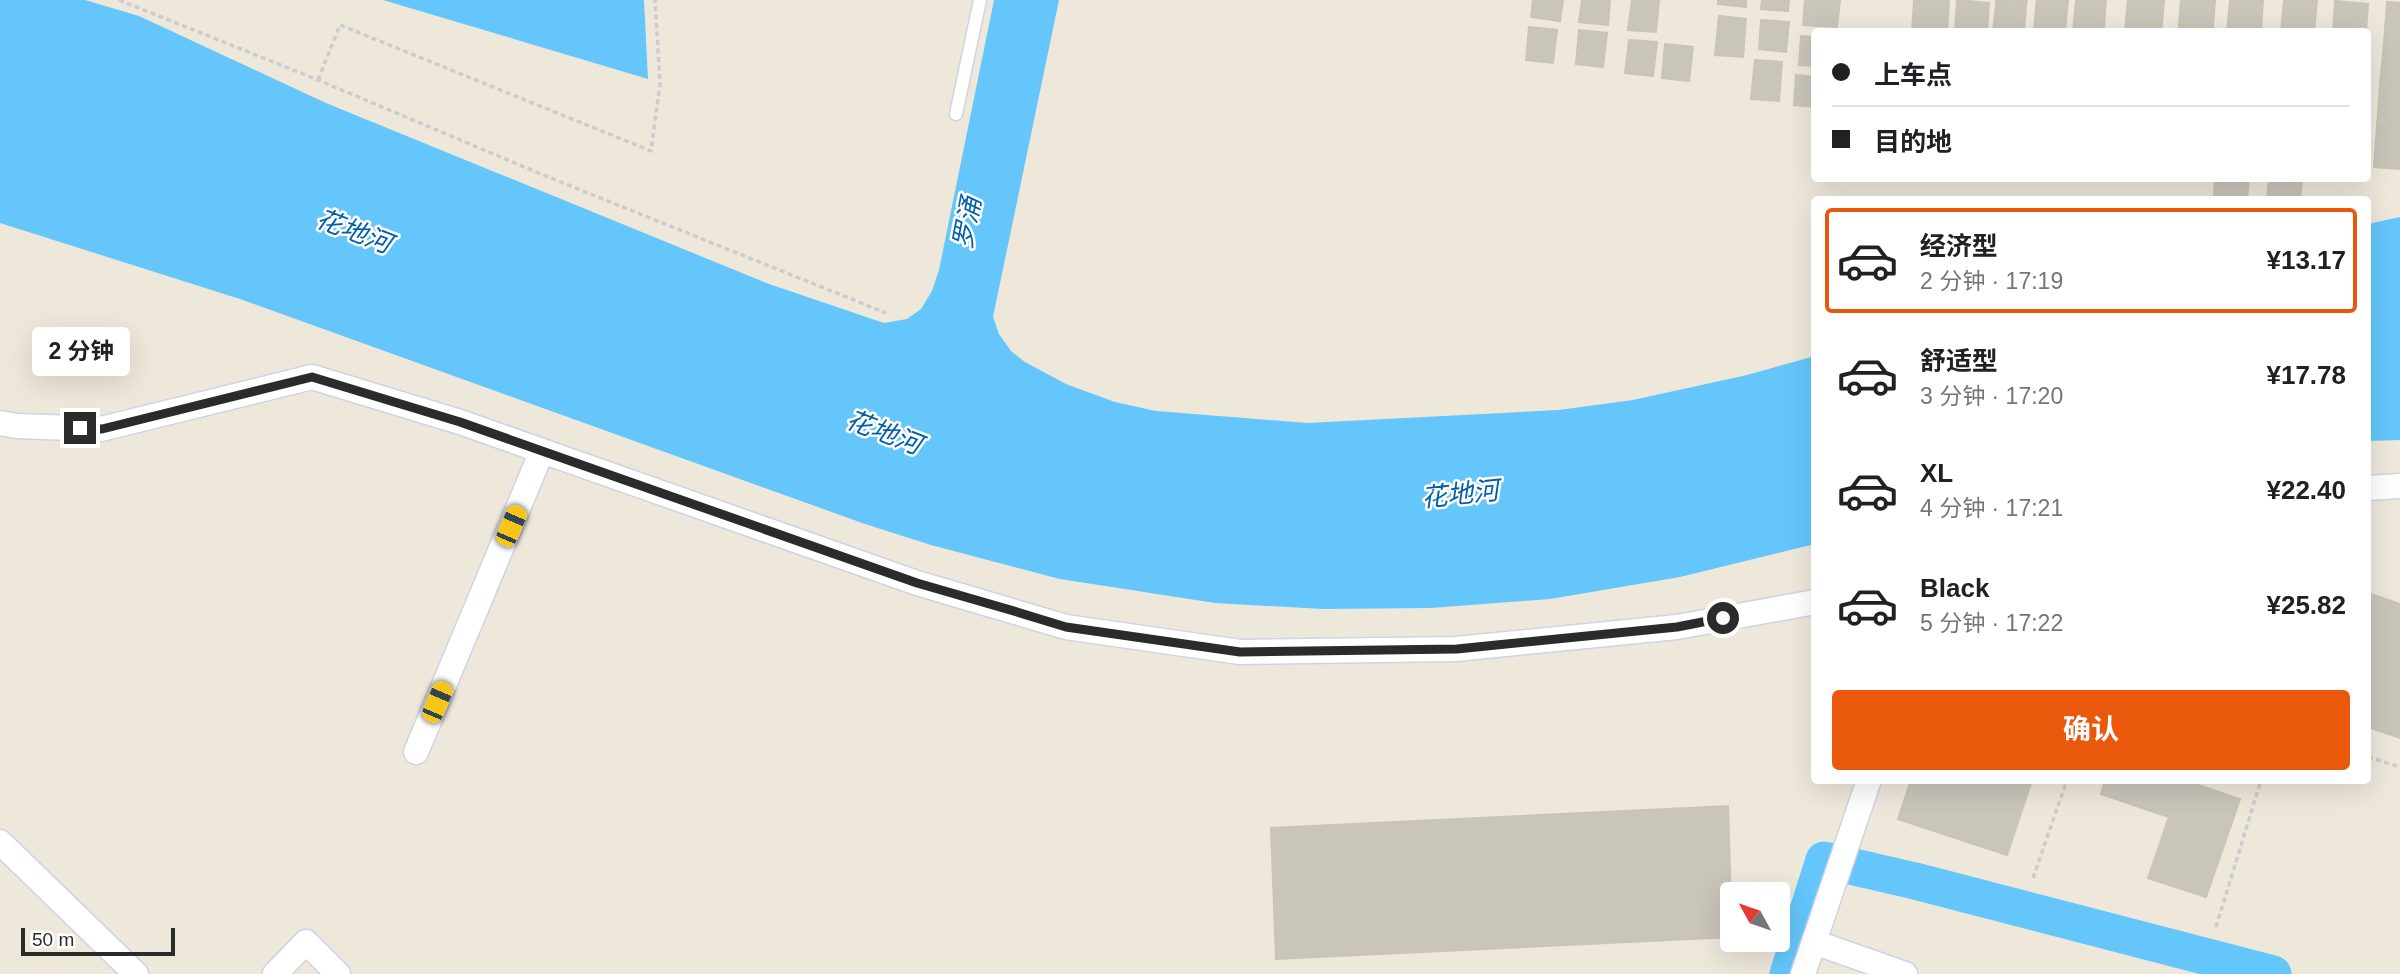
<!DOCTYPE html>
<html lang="zh">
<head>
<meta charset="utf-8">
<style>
  :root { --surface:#fff; --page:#f6f6f6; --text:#202124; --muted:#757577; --line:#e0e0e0; --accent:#ea580c }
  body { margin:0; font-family:Arial,"Noto Sans SC",sans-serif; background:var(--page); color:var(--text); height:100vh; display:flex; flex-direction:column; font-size:26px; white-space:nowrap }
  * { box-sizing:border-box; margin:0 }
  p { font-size:23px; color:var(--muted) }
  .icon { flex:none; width:38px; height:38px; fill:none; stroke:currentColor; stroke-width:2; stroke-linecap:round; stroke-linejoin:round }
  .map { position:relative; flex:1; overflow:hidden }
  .panel { position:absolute; left:1811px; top:196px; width:560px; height:588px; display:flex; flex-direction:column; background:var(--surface); border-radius:7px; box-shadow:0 7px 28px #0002 }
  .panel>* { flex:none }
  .hud { position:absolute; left:1811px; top:28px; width:560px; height:154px; border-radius:7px; box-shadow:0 7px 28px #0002; display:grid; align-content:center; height:154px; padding:0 21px; background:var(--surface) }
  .needle { width:46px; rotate:310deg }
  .controls { position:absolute; left:1720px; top:882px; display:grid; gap:14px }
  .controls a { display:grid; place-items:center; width:70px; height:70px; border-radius:7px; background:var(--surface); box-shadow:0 7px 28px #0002; font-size:35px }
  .scale { position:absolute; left:21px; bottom:18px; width:154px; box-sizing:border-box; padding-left:7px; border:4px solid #2b2b2b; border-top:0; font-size:19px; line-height:24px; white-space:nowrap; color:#2b2b2b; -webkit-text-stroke:5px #fff; paint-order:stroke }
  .end { position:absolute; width:32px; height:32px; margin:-16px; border:9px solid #2b2b2b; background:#fff; box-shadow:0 0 0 4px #fff }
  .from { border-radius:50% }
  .bubble { position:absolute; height:49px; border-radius:7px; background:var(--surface); box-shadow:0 7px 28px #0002; font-size:23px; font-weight:700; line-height:49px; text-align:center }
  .car { position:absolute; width:21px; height:42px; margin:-21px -10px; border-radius:9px; box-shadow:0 0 5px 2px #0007; background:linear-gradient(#f5c518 24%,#345 0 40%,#f5c518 0 76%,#345 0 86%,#f5c518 0) }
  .hud b { display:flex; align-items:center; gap:24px; height:66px; font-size:26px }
  .hud b+b { border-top:2px solid var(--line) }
  .hud i { width:18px; height:18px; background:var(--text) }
  ul { padding:12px 0 0; list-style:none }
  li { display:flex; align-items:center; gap:21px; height:105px; margin:0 14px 10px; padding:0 7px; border:4px solid transparent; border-radius:7px }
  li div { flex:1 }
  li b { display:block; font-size:26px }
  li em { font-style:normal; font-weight:700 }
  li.current { border-color:var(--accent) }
  li>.icon { width:63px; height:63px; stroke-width:1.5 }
  .button { display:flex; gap:14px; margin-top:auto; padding:14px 21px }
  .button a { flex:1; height:80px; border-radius:7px; background:var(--accent); color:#fff; font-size:28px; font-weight:700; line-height:80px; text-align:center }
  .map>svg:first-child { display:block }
</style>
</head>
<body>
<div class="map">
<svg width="2400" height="974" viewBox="0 0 2400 974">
  <rect width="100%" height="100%" fill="#eee8db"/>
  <g fill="#64c6fb">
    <polygon points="0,0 85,0 139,16 326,103 769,284 884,323 907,319 921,309 932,291 939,270 994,0 1059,0 993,317 999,334 1011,351 1025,362 1066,384 1115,402 1156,411 1308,423 1559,410 1633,400 1747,375 1815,356 1815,544 1680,577 1550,599 1431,608 1323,609 1215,603 1060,579 931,545 865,524 243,300 0,223"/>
    <polygon points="383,0 644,0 648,79"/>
    <polygon points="2400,217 2400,440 2368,441 2368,224"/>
  </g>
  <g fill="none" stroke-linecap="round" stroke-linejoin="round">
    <polyline stroke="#64c6fb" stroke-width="37" points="1788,974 1824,860 1915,881 2273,974"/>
  </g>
  <g fill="#c9c5bb" stroke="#cac4b5" stroke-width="2">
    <polygon points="1533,0 1563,0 1560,21 1531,17"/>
    <polygon points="1582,0 1610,0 1608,25 1579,22"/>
    <polygon points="1632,0 1659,0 1656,32 1628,30"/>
    <polygon points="1718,0 1746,0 1746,7 1718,4"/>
    <polygon points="1762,0 1789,0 1788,11 1761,9"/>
    <polygon points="1805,0 1840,0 1837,27 1803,25"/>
    <polygon points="1914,0 1949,0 1947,32 1912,32"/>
    <polygon points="1957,0 1989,3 1987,32 1955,32"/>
    <polygon points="1996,0 2027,0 2026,6 1996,4"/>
    <polygon points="2037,0 2068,0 2067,9 2036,7"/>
    <polygon points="2076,0 2106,0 2105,12 2075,10"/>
    <polygon points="2128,0 2164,0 2162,24 2126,21"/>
    <polygon points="2181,0 2215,0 2213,27 2179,25"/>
    <polygon points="2230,0 2263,0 2261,32 2227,32"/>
    <polygon points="2284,0 2317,0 2314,32 2281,32"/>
    <polygon points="2335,1 2368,4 2366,32 2333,32"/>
    <polygon points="2387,2 2400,3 2400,44 2384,43"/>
    <polygon points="1996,4 2026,6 2024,32 1993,32"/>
    <polygon points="2036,7 2067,9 2065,32 2034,32"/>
    <polygon points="2075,10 2105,12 2104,32 2073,32"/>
    <polygon points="1719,16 1746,19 1743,57 1715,55"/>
    <polygon points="1761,20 1789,22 1786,52 1759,49"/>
    <polygon points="2126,21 2162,24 2161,32 2125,32"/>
    <polygon points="2179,25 2213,27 2212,32 2179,32"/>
    <polygon points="1529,27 1557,30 1553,63 1526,60"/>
    <polygon points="1579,30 1607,33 1603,67 1576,64"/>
    <polygon points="1801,36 1815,37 1815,66 1799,65"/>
    <polygon points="1629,40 1657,42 1653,76 1625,73"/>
    <polygon points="2384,43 2400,44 2400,86 2380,84"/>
    <polygon points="1665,44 1693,47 1689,81 1662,78"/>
    <polygon points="1755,60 1782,62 1779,101 1751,99"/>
    <polygon points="1796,75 1815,77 1815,107 1794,105"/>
    <polygon points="2380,84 2400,86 2400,127 2377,126"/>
    <polygon points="2377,126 2400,127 2400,169 2374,167"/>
    <polygon points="2215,178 2249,178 2247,199 2214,197"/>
    <polygon points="2269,178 2302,178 2300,200 2267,200"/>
    <polygon points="2368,593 2400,604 2400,738 2368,727"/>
    <polygon points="1911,780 2032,780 2007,855 1898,819"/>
    <polygon points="2105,780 2184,780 2240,799 2206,897 2148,878 2169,817 2101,794"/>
    <polygon points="1728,806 1732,937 1276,959 1271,828"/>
  </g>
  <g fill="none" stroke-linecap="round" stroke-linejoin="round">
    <g stroke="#d0d2e5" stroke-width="15">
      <polyline id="service" points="956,114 980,0"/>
    </g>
    <g stroke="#d0d2e5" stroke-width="27">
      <g id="minor">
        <polyline points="0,423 17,426 101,429 312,377 460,422 917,583 1066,627 1240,652 1456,649 1677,627 1815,602"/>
        <polyline points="2368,488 2400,486"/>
        <polyline points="416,752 542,451"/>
        <polyline points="0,842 136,974"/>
        <polyline points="1814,942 1905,974"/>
        <polyline points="275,974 306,942 338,974"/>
        <polyline points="1803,974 1869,780"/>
      </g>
    </g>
    <g stroke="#ccc" stroke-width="3.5" stroke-dasharray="5 3.5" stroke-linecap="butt">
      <polyline points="119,0 318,80 541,174 886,313"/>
      <polyline points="318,80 340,25 651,151 660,83 655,0"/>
      <polyline points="2368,757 2400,767"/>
      <polyline points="2033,878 2067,780"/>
      <polyline points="2216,927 2261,780"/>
    </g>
    <use href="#service" stroke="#fff" stroke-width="12"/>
    <use href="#minor" stroke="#fff" stroke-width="24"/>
  </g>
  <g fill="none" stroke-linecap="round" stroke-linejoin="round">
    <polyline stroke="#2b2b2b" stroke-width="9" points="80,428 102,429 312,377 460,422 917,583 1017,612 1066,627 1240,652 1457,649 1677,627 1723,618"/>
  </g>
  <g text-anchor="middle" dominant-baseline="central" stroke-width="5" stroke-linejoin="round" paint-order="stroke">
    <g font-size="26" font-style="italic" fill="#0060a9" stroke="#fff">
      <text transform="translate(967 223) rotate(-79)">罗涌</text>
      <text transform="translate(354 231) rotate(21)">花地河</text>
      <text transform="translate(884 432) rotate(21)">花地河</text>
      <text transform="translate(1460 494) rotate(-6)">花地河</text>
    </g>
  </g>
</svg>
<div class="controls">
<a><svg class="needle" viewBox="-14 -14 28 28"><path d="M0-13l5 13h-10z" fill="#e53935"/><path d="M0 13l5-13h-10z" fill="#757577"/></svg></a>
</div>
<div class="scale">50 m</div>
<i class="end from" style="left:1723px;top:618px"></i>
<i class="end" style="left:80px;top:428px"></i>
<div class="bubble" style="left:32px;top:327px;width:98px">2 分钟</div>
<i class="car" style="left:511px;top:526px;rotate:23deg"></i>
<i class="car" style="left:437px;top:702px;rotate:23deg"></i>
<div class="hud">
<b><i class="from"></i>上车点</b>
<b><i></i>目的地</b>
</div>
<section class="panel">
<ul>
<li class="current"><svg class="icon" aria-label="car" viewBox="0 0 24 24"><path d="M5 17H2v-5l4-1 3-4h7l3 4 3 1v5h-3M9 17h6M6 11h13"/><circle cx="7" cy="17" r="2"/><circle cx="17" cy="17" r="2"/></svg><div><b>经济型</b><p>2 分钟 · 17:19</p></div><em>¥13.17</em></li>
<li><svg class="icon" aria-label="car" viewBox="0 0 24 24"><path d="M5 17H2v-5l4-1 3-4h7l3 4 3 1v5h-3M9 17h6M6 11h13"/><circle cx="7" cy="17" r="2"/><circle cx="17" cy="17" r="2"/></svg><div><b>舒适型</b><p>3 分钟 · 17:20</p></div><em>¥17.78</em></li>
<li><svg class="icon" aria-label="car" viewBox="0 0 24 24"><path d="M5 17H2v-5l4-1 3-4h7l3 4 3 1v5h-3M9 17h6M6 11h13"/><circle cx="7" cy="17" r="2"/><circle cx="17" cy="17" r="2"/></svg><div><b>XL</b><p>4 分钟 · 17:21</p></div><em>¥22.40</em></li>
<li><svg class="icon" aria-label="car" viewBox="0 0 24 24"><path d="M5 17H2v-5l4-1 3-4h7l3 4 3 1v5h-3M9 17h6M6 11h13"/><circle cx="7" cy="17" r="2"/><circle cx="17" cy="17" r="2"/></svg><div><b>Black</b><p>5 分钟 · 17:22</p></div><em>¥25.82</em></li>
</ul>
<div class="button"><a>确认</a></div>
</section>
</div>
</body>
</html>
